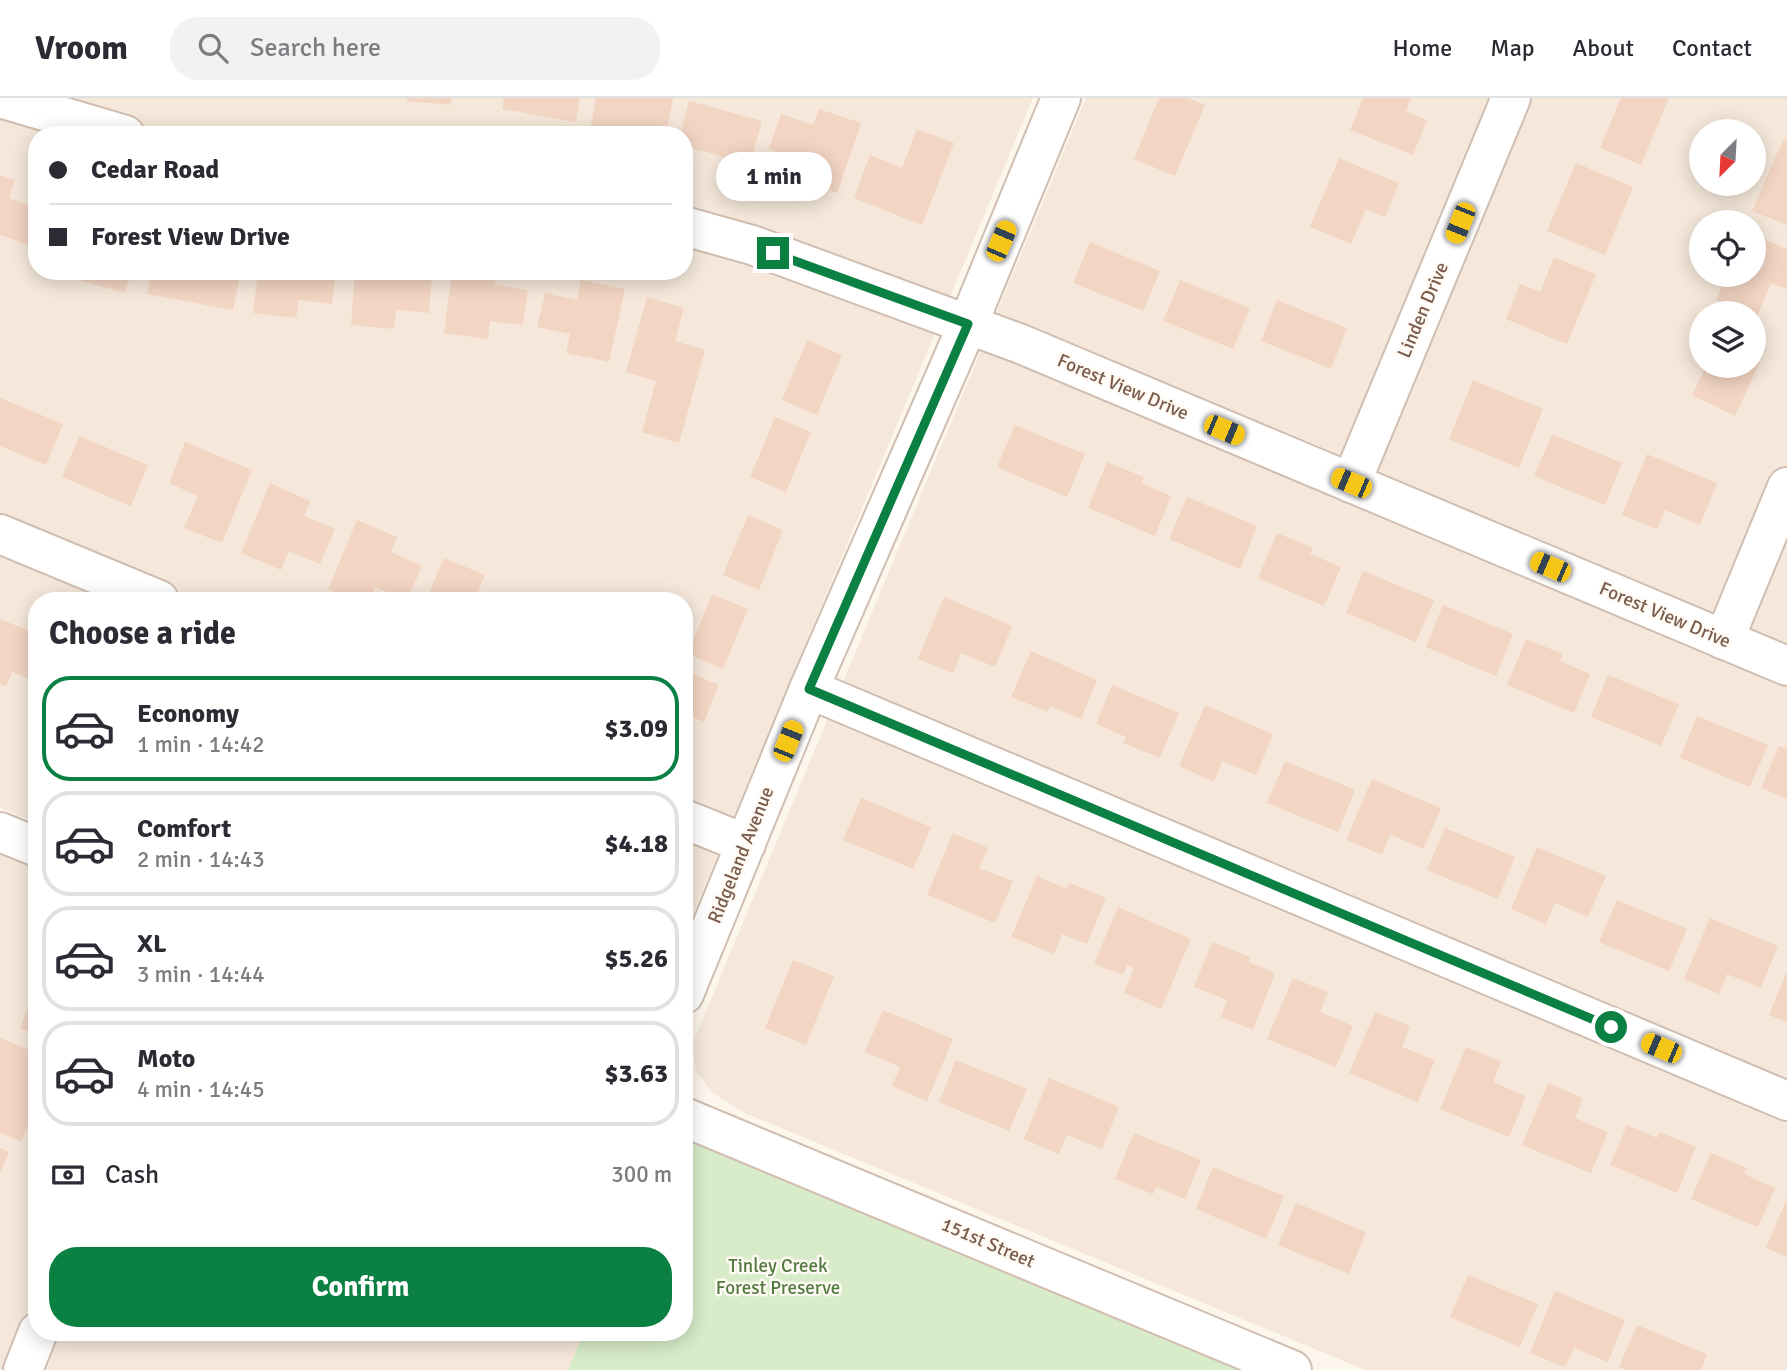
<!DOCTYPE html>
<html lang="en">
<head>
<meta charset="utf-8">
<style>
  :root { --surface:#fff; --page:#f2f2f3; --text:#2b2b33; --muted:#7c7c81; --line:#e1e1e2; --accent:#0b8043 }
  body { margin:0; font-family:Signika,sans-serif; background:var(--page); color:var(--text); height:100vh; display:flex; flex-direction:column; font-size:26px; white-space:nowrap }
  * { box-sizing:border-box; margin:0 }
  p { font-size:23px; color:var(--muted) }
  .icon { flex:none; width:38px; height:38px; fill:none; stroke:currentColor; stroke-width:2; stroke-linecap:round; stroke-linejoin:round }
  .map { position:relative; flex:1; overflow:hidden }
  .side { position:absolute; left:28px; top:494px; width:665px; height:749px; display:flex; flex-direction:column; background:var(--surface); border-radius:28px; box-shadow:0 4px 18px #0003 }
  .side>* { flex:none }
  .banner { position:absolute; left:28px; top:28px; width:665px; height:154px; border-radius:28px; box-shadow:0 4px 18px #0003; display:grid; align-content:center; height:154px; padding:0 21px; background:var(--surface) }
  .needle { width:46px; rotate:204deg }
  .tools { position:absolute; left:1689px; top:21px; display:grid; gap:14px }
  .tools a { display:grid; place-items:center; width:77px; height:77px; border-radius:50%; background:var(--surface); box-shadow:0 4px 18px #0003; font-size:35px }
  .end { position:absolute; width:32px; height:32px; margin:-16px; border:9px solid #0b8043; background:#fff; box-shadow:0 0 0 4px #fff }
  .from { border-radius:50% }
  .bubble { position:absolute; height:49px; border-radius:24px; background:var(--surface); box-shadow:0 4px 18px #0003; font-size:23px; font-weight:800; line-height:49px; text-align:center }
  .car { position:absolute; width:21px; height:42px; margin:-21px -10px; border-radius:9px; box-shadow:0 0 5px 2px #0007; background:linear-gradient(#f5c518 24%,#345 0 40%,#f5c518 0 76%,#345 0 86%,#f5c518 0) }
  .banner b { display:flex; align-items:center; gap:24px; height:66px; font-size:26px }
  .banner b+b { border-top:2px solid var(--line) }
  .banner i { width:18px; height:18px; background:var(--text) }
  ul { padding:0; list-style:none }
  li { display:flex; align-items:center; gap:21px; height:105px; margin:0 14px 10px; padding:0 7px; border:4px solid var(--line); border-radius:28px }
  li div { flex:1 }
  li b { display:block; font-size:26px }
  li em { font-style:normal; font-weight:800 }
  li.current { border-color:var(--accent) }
  li>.icon { width:63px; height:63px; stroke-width:1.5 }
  h2 { padding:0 21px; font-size:32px; line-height:84px }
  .pay { display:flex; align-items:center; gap:18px; height:77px; padding:0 21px; font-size:26px }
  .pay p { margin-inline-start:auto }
  .cta { display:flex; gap:14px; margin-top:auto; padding:14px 21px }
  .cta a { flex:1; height:80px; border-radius:28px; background:var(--accent); color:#fff; font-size:28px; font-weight:800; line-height:80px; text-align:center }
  header { display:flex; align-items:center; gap:42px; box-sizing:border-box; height:98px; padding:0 35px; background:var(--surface); border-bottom:2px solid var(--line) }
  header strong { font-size:33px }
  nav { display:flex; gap:38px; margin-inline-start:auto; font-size:24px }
  .search { width:490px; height:63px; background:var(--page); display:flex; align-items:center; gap:18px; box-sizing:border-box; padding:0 24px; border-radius:28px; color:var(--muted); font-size:26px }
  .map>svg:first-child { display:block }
</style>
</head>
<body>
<header>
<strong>Vroom</strong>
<div class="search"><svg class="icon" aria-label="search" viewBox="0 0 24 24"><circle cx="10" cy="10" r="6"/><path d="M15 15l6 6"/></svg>Search here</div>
<nav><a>Home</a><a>Map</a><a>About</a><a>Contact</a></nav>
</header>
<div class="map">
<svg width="1787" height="1272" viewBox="0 0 1787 1272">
  <rect width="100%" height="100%" fill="#fdf6ec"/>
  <g fill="#f5e8da" fill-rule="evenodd">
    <path d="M0,0H1033L684,838V502H37V725L0,710ZM37,37H684V173H37Z"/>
    <path d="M1086,0H1787V1272H1365L745,1015L714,996L696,974L692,947ZM1701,33H1754V86H1701ZM1701,124H1754V177H1701ZM1701,215H1754V268H1701Z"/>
    <polygon points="0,734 37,749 37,1234 584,1234 568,1272 0,1272"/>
  </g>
  <polygon fill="#d8ecc9" points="684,1040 1242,1272 568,1272 584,1234 684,1234"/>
  <g fill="#f3d5c3">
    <polygon points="407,0 451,0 451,7 407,3"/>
    <polygon points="504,0 580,0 576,24 502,11"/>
    <polygon points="596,0 673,0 666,37 634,37 591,28"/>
    <polygon points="1159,0 1188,0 1205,7 1175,78 1134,61"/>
    <polygon points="1363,0 1411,0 1406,13 1427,22 1413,57 1350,32"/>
    <polygon points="1621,0 1669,0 1641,67 1600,50"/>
    <polygon points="689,3 762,23 750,66 684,48 684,37 680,37"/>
    <polygon points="819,11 861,25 837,95 796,81 802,63 769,51 781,16 813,27"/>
    <polygon points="917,31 954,45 922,127 854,100 870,57 902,70"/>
    <polygon points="1783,42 1787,44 1787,127 1752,113"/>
    <polygon points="1339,60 1399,85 1385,119 1366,111 1351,146 1310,129"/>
    <polygon points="1576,65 1633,89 1605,157 1547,133"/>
    <polygon points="0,77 15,82 9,100 37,110 37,120 28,147 0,137"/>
    <polygon points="1754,137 1787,151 1787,191 1771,185 1757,219 1754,215 1747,215 1716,202 1726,177 1754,177"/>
    <polygon points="1090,144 1160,173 1143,213 1073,185"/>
    <polygon points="1554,159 1596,176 1567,246 1506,221 1520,186 1540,194"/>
    <polygon points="48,173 131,173 125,195"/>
    <polygon points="151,173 241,173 233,212 147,196"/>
    <polygon points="258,173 336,173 332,206 299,202 296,220 253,215"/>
    <polygon points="355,173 399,173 399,176 432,179 429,215 396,212 394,231 351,227"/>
    <polygon points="452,173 497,173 495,187 528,192 523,227 490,223 488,241 444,235"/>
    <polygon points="581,182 625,191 609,264 566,255 570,236 537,229 545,195 577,202"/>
    <polygon points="1180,182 1250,210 1233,251 1163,223"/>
    <polygon points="647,199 684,210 675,243 705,252 679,345 642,334 656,283 626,274"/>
    <polygon points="1277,202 1347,230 1331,271 1261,243"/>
    <polygon points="807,242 842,257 817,317 782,302"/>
    <polygon points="1754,246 1766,251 1735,318 1692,297 1706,268 1754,268"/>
    <polygon points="1473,282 1543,311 1519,370 1449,341"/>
    <polygon points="0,300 63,326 46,367 0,348"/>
    <polygon points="775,319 811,334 786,394 750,379"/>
    <polygon points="1015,327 1085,356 1067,399 997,369"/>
    <polygon points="1552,336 1622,365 1605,407 1534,378"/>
    <polygon points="79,338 148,367 131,408 62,379"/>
    <polygon points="185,344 252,372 222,445 184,430 198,398 169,385"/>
    <polygon points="1647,356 1717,385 1700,427 1665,412 1657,431 1622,417"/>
    <polygon points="1107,364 1144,379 1141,385 1171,398 1155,438 1088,410"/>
    <polygon points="270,385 310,403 304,418 335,431 320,466 289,453 281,472 241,455"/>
    <polygon points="1187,399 1257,428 1240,471 1169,441"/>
    <polygon points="748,417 783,432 759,492 723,477"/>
    <polygon points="357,422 397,439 391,454 422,468 407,502 375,489 370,502 354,502 328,491"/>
    <polygon points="1277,435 1313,450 1310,456 1341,469 1324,508 1258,480"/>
    <polygon points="444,460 485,477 478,493 501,502 426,502"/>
    <polygon points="1363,473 1434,502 1416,544 1346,515"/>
    <polygon points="529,494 547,502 526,502"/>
    <polygon points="712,496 748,511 723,571 688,556"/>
    <polygon points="944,499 1012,528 995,569 961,555 953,575 918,561"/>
    <polygon points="1443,507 1513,536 1496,578 1426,549"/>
    <polygon points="0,521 37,536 37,584 12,574 6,588 0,586"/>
    <polygon points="1526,541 1563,556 1560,563 1590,576 1574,615 1507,587"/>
    <polygon points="1031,553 1097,582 1081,621 1050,608 1048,614 1011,599"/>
    <polygon points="684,572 719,587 704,624 693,619 684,640"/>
    <polygon points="1608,577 1679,606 1661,648 1591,619"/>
    <polygon points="1112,587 1179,615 1160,660 1123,645 1126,639 1096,626"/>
    <polygon points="1205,607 1273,636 1256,677 1222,663 1214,684 1179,668"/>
    <polygon points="1697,618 1768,647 1750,689 1680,660"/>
    <polygon points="1779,648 1787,651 1787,701 1761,690"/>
    <polygon points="1285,663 1355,692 1338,734 1267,705"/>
    <polygon points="1372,681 1441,710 1423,751 1390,736 1382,757 1346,742"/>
    <polygon points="861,700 931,729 913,771 843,742"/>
    <polygon points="1445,730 1515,759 1498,801 1427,772"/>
    <polygon points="953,735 988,750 979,770 1013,783 995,825 927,797"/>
    <polygon points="1537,749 1606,778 1588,819 1555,805 1546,826 1511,811"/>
    <polygon points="1037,778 1067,791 1070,785 1106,800 1087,846 1062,836 1054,856 1011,839"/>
    <polygon points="1617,802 1687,831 1669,873 1599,844"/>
    <polygon points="1118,809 1191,841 1161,911 1124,895 1134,870 1127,867 1123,877 1094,866"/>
    <polygon points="1710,820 1778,848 1761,890 1727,876 1719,896 1684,881"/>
    <polygon points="1212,844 1250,859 1249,864 1275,875 1253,932 1221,919 1227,902 1194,889"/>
    <polygon points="793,862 834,878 806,947 765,930"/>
    <polygon points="1787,873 1787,924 1769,917"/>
    <polygon points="1293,880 1328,894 1320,914 1353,928 1336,969 1267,941"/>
    <polygon points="37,888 37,937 20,930"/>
    <polygon points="883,912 953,941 927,1003 892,988 900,969 865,954"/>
    <polygon points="1375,914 1410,928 1402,949 1435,962 1418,1004 1349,975"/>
    <polygon points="0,940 37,955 37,1005 21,1044 0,1035"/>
    <polygon points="1466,949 1501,964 1493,984 1526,998 1509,1039 1440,1011"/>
    <polygon points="956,962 1027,991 1009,1033 939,1004"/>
    <polygon points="1049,980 1119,1009 1102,1051 1067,1037 1059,1056 1024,1041"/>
    <polygon points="1548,985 1583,1000 1575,1020 1608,1034 1591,1075 1522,1047"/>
    <polygon points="1627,1027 1657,1040 1660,1034 1696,1049 1677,1095 1610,1067"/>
    <polygon points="1134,1035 1201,1062 1185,1101 1156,1089 1153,1096 1115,1081"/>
    <polygon points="0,1050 9,1054 0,1076"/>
    <polygon points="1711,1055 1747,1070 1744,1076 1775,1090 1758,1129 1691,1101"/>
    <polygon points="1213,1069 1284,1098 1266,1141 1196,1111"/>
    <polygon points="1787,1100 1787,1159 1766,1150"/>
    <polygon points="1296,1105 1366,1134 1349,1176 1278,1147"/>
    <polygon points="1468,1177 1538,1206 1520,1249 1450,1219"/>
    <polygon points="1555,1193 1625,1222 1608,1264 1574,1250 1565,1269 1530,1255"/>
    <polygon points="1637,1227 1707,1256 1701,1272 1626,1272 1619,1269"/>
  </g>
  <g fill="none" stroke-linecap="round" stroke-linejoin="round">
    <g stroke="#d1beb0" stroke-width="42">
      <g id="minor">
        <polyline points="0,0 125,37"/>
        <polyline points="684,128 752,147 1021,246 1787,568"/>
        <polyline points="1351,385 1511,0"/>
        <polyline points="0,436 159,502"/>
        <polyline points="1724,542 1787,389"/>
        <polyline points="809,591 1787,1003"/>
        <polyline points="684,721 746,746"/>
        <polyline points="0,734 37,749"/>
        <polyline points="684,896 809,591 968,226 1061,0"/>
        <polyline points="684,1019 1292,1272"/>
        <polyline points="23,1272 38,1234"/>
      </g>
    </g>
    <use href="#minor" stroke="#fff" stroke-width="38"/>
  </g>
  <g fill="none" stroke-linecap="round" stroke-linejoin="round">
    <polyline stroke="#0b8043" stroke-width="9" points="773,155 968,226 809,591 1611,929"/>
  </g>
  <g text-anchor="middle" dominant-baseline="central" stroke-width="5" stroke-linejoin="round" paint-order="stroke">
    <g font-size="19" fill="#7a5c4d" stroke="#fffaf3">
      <text transform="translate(1423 212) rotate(-67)">Linden Drive</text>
      <text transform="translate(1123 289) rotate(23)">Forest View Drive</text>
      <text transform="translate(1665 517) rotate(23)">Forest View Drive</text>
      <text transform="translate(741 757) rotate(-68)">Ridgeland Avenue</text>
      <text transform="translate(988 1145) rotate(23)">151st Street</text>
    </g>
    <g font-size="19" fill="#537a41" stroke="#fffaf3">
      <text x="778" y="1168">Tinley Creek<tspan x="778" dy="22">Forest Preserve</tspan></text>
    </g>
  </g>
</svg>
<div class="tools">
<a><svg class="needle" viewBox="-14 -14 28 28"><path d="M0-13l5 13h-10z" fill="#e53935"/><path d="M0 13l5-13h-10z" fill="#7c7c81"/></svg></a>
<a><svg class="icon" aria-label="locate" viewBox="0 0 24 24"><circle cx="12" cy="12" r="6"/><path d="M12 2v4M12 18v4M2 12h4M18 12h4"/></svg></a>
<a><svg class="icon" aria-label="layers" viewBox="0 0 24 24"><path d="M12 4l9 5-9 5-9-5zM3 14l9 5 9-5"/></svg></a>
</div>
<i class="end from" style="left:1611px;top:929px"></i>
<i class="end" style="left:773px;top:155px"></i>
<div class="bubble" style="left:716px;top:54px;width:116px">1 min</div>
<i class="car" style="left:1460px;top:125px;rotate:202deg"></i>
<i class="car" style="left:1001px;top:143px;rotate:23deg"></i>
<i class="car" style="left:1224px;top:332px;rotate:113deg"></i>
<i class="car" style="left:1351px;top:385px;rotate:293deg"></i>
<i class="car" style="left:1550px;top:469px;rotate:293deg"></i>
<i class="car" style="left:788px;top:643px;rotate:22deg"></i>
<i class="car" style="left:1661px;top:950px;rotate:293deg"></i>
<div class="banner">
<b><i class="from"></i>Cedar Road</b>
<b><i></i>Forest View Drive</b>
</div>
<section class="side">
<h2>Choose a ride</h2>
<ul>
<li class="current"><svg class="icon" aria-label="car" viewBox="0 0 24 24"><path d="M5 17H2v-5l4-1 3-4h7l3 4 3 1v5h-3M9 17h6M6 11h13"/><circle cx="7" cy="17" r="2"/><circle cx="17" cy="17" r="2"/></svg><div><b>Economy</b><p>1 min · 14:42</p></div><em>$3.09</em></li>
<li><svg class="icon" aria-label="car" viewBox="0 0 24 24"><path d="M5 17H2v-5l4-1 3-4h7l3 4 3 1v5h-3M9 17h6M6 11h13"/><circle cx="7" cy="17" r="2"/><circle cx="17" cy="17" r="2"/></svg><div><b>Comfort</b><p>2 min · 14:43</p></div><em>$4.18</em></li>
<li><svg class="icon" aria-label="car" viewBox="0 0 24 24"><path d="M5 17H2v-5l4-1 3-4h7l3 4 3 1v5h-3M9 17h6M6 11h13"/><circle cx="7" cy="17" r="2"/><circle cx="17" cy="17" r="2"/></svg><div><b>XL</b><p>3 min · 14:44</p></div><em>$5.26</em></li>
<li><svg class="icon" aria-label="car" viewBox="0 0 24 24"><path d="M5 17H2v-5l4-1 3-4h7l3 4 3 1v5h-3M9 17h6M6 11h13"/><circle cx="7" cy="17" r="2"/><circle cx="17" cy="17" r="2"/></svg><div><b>Moto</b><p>4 min · 14:45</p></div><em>$3.63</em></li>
</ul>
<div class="pay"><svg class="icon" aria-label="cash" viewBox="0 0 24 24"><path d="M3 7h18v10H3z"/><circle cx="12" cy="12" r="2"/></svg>Cash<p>300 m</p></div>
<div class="cta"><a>Confirm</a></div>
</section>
</div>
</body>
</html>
